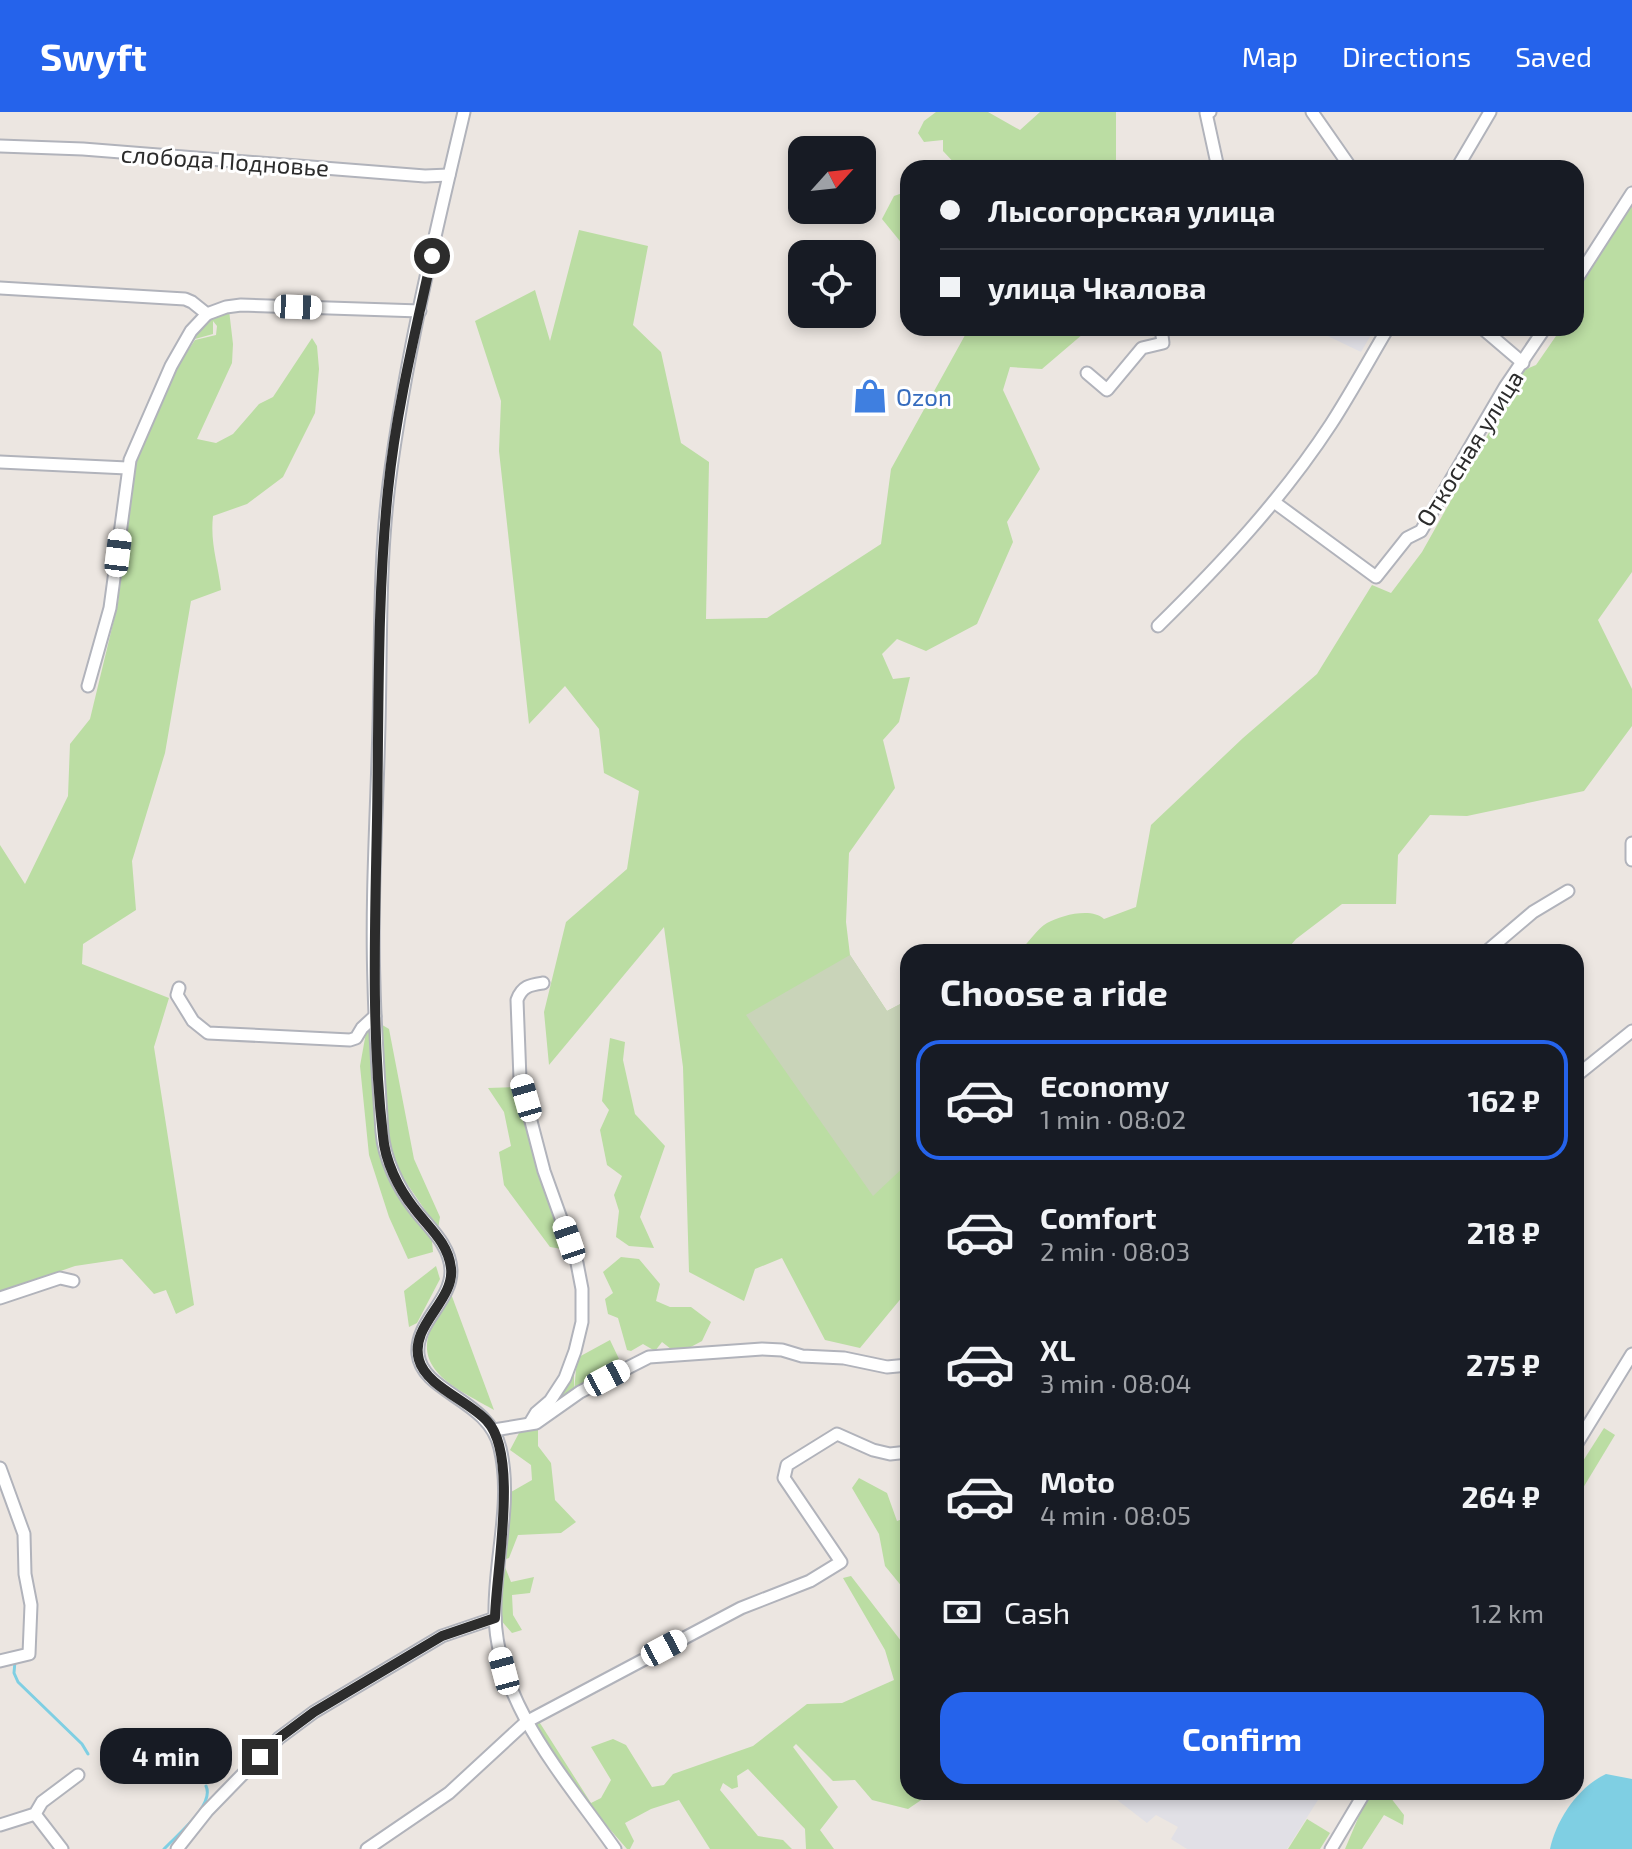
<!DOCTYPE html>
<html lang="en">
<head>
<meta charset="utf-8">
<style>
  :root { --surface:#171b24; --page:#242831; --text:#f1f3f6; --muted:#9ea1a6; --line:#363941; --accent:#2563eb }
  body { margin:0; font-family:"Exo 2",sans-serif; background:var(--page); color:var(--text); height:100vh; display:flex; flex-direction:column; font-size:30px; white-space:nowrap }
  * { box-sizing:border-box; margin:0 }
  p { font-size:26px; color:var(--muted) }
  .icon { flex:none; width:44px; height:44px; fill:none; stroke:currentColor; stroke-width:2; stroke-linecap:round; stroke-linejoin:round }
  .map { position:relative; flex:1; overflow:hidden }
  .side { position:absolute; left:900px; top:832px; width:684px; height:856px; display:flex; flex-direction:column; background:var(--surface); border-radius:24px; box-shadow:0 4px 12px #0003 }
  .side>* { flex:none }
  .top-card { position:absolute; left:900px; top:48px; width:684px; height:176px; border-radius:24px; box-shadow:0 4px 12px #0003; display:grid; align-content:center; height:176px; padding:0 40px; background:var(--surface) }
  .needle { width:52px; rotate:63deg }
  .buttons { position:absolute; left:788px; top:24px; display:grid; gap:16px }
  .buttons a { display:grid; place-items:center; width:88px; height:88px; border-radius:16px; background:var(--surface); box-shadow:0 4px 12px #0003; font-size:40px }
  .end { position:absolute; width:36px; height:36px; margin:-18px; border:10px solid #2c2c2c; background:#fff; box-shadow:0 0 0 4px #fff }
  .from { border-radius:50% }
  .bubble { position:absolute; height:56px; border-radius:24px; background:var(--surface); box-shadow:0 4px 12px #0003; font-size:26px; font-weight:700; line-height:56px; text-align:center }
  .car { position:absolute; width:24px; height:48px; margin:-24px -12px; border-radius:10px; box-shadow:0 0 6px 2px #0007; background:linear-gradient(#fff 24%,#345 0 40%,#fff 0 76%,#345 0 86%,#fff 0) }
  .top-card b { display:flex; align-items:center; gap:28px; height:76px; font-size:30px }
  .top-card b+b { border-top:2px solid var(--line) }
  .top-card i { width:20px; height:20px; background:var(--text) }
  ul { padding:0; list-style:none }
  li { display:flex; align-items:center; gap:24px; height:120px; margin:0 16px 12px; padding:0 24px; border:4px solid transparent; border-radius:24px }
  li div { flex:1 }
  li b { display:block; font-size:30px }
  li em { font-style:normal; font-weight:700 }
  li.selected { border-color:var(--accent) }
  li>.icon { width:72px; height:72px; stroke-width:1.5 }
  h2 { padding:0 40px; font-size:36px; line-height:96px }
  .pay { display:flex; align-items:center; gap:20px; height:88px; padding:0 40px; font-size:30px }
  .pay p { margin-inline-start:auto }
  .button { display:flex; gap:16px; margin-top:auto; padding:16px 40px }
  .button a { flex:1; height:92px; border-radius:24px; background:var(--accent); color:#fff; font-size:32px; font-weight:700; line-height:92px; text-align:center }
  header { display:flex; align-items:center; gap:48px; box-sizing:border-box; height:112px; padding:0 40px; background:var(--accent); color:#fff }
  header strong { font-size:38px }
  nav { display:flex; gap:44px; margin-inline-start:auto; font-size:28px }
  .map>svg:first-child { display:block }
</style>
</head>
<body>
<header>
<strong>Swyft</strong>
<nav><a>Map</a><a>Directions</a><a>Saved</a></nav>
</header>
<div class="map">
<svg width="1632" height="1737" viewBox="0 0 1632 1737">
  <rect width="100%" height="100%" fill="#ece6e1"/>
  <g fill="#e1e0e6">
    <polygon points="1311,216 1375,216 1361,240"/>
    <polygon points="1107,1680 1323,1680 1287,1737 1187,1737 1171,1727 1178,1715 1156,1703 1147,1711"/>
  </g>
  <g fill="#bbdda3">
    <polygon points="936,0 988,0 1020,18 1040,0 1116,0 1116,56 959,56 943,39 943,28 924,30 918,21 924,9"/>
    <polygon points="908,79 908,139 882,107 894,84"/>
    <path d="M1632,93V460L1598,508L1632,577V614L1584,679L1467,704L1430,703L1398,743L1396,792H1342L1296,827L1285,840H1019C1028,831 1037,817 1047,811C1061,803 1092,795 1104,807L1136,795L1151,713L1243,626L1317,562L1372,473L1391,481L1422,440L1524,258L1536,253L1556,224L1552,219L1554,216H1576V181Z"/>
    <polygon points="579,118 648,134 633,213 661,240 681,331 709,350 706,507 767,506 881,432 891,357 969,216 1090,216 1042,257 1010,255 1003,278 1040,357 1007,410 1013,430 977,512 926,539 897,527 882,542 893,567 910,565 899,610 883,628 895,676 849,741 846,810 850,843 887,899 908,888 908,1178 860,1236 825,1228 782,1146 755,1157 744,1189 689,1160 683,955 664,815 549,953 544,900 566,810 627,757 639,679 604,661 599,617 565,574 529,612 499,339 501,289 475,209 535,178 550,229"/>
    <path d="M229,198L233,232L232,251L197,327L216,331L233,322L259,292L273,285L312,226L317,234L319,257L315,301L283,365L247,392L213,404C210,432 218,451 221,478L191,489L165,641L132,749L136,798L83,832L82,852L169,886L154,935L194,1193L176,1202L166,1178L154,1182L122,1147L75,1154L0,1180V733L25,772L68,684L70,632L90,607L118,491L132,356L175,258L195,228L216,223L217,214L213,209V222L195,227C202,210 212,202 229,198Z"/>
    <polygon points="379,911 389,917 414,1047 440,1105 438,1117 401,1063 388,1028"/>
    <polygon points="367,915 372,918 383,1047 408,1095 432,1129 433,1140 408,1147 389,1105 369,1043 360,954"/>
    <polygon points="610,926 625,930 623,948 635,1002 665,1034 640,1105 654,1136 629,1134 616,1125 619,1099 614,1083 622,1064 607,1053 600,1018 609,998 602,989"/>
    <polygon points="516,975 568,1138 550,1135 504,1073 499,1040 511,1034 504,1000 488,976"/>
    <polygon points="621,1145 639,1147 660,1172 656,1189 670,1195 691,1195 711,1210 702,1229 687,1237 671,1237 662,1230 655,1239 643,1232 631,1239 627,1238 618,1206 608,1202 605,1187 613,1181 603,1160"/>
    <polygon points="436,1154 440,1167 417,1211 409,1215 404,1179"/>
    <path d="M450,1179L494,1298C464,1280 414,1261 430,1219C435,1205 444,1192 450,1179Z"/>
    <polygon points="610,1228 619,1247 596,1260 605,1258 604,1263 592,1271 584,1270 583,1276 538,1301 574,1257 574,1280 577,1246"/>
    <polygon points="538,1315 538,1334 551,1351 555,1388 576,1410 561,1421 518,1423 509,1446 503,1448 506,1383 532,1368 531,1353 510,1338 519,1321"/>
    <polygon points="1604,1316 1615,1323 1583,1376 1576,1370 1576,1360"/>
    <polygon points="859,1366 887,1381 897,1409 908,1405 908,1482 885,1454 879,1422 852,1376"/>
    <polygon points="505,1455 511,1470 534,1465 530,1481 512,1483 513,1503 522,1518 512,1521 499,1506 500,1457"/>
    <polygon points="851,1464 908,1538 908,1680 933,1680 908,1697 872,1688 855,1668 833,1669 796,1632 793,1635 838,1695 820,1718 834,1737 806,1737 805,1717 748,1657 737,1664 738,1675 732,1677 723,1671 720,1678 758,1724 783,1728 792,1737 710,1737 679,1688 651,1697 625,1711 634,1729 630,1737 627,1737 588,1692 535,1614 538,1608 591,1691 601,1686 611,1668 591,1635 613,1627 626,1633 652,1675 664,1673 673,1662 753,1634 807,1592 842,1591 894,1568 885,1538 843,1466"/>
    <polygon points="1387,1681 1404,1703 1403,1713 1384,1703 1362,1737 1345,1737 1367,1685"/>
    <polygon points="1307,1707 1330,1721 1320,1737 1288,1737"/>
  </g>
  <polygon fill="#c9d4b9" points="850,843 887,899 908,888 908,1051 873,1084 746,903"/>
  <path fill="#7fcfe3" d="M1606,1662L1632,1667V1737H1550C1556,1708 1578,1675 1606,1662Z"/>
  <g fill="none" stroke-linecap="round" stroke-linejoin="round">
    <g stroke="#7fcfe3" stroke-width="3">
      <polyline points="15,1549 14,1561 18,1570 82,1632 88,1642"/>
      <path d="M164,1737C177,1723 215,1693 206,1674"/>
    </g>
    <g stroke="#b1b3bb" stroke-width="15">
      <g id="minor">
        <path d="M464,0C435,123 405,247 389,372C379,451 381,533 379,613C377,699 371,786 374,872C375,921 379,971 382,1020C384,1046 398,1075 414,1096C428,1115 450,1132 451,1158C452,1189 415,1210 418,1242C422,1281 489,1287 500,1336C513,1390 494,1447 495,1502C496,1591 566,1667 615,1737"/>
        <polyline points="1210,0 1206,1 1218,56"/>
        <polyline points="1312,0 1351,56"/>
        <polyline points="0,34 83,37 425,64 449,63"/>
        <polyline points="1457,56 1490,0"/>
        <polyline points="1576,168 1632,81"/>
        <polyline points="0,176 185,187 192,190 207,202"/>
        <polyline points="1482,216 1523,251"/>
        <polyline points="1087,261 1107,278 1142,236 1163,231 1161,216"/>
        <polyline points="0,350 127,356"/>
        <polyline points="1274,390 1376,465 1407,426 1421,419 1505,275 1545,216"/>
        <path d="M1158,514C1221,452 1282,387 1331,312C1351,281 1369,248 1388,216"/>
        <polyline points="88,574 110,496 130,348 171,254 191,219 207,202 226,195 241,193 420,199"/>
        <polyline points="1632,731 1632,748"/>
        <polyline points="1486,840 1533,800 1568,779"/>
        <polyline points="179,876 177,883 193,909 208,921 350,928 356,926 362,916 375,904"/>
        <polyline points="1576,964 1632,919"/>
        <polyline points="0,1186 60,1166 73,1169"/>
        <path d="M530,1311L536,1301L550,1289L565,1266L575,1239L582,1210V1177L577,1151L544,1059L520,967L517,888C522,874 530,873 543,871"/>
        <polyline points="494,1318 536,1311 580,1280 649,1245 762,1237 782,1238 802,1244 844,1246 887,1255 908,1253"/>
        <polyline points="1576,1333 1632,1242"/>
        <polyline points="0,1356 24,1422 25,1462 31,1493 29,1542 0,1549"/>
        <polyline points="35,1702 62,1737"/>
        <polyline points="0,1713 35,1702 42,1690 78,1663"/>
        <polyline points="177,1737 207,1699 241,1664 279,1626 314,1600 442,1524 495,1506"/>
        <polyline points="367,1737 449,1681 526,1610 741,1496 810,1469 841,1450 784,1366 787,1353 837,1322 873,1338 890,1342 908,1340"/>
        <polyline points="1331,1737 1365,1680"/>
      </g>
    </g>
    <use href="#minor" stroke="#fff" stroke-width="11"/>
  </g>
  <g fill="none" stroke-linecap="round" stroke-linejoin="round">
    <path stroke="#2c2c2c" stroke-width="10" d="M260,1645L279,1626L314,1600L442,1524L495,1506C496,1459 519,1343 487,1309C469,1289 426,1274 419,1248C409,1213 455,1189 451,1156C448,1130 428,1115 414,1096C398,1076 385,1049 383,1024C371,919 375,813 377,708C379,598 377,487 388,378C396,299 415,221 432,144"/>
  </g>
  <defs>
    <g id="shop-bare" transform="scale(2.76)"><path d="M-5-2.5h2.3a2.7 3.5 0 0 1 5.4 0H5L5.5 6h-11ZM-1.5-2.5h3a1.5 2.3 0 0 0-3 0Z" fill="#3f7fe0" stroke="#fff" stroke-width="2.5" paint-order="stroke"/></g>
  </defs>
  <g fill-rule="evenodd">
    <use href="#shop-bare" x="870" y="284"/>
  </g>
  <g text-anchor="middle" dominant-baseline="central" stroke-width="6" stroke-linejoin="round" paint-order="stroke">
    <g font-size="24" fill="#2c2c2c" stroke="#fff">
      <text transform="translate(225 48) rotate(4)">слобода Подновье</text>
      <text transform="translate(1469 336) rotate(-58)">Откосная улица</text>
    </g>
    <g font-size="24" fill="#366cbe" stroke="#fff" text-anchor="start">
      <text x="896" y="284">Ozon</text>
    </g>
  </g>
</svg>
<div class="buttons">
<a><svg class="needle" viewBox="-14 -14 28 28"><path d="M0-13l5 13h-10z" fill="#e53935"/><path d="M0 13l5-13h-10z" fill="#9ea1a6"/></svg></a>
<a><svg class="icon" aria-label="locate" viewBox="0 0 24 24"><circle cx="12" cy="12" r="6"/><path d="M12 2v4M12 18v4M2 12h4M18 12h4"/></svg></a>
</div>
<i class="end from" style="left:432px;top:144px"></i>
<i class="end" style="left:260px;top:1645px"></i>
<div class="bubble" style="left:100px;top:1616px;width:132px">4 min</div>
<i class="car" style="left:298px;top:195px;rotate:92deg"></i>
<i class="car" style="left:118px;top:441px;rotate:7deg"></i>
<i class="car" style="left:526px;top:986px;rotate:344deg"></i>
<i class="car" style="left:569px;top:1128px;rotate:341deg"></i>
<i class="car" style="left:607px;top:1266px;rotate:62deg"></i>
<i class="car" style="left:664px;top:1536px;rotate:62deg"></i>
<i class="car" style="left:504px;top:1559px;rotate:345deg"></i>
<div class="top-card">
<b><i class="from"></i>Лысогорская улица</b>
<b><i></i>улица Чкалова</b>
</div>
<section class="side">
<h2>Choose a ride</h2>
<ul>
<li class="selected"><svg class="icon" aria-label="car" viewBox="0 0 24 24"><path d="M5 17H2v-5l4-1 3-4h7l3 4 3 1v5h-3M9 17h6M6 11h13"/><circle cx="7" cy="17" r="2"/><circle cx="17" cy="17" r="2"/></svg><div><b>Economy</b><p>1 min · 08:02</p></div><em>162 ₽</em></li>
<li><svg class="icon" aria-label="car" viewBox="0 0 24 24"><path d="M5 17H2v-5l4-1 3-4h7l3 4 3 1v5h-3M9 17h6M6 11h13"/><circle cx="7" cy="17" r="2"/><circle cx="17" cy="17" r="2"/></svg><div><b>Comfort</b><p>2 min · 08:03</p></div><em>218 ₽</em></li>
<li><svg class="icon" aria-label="car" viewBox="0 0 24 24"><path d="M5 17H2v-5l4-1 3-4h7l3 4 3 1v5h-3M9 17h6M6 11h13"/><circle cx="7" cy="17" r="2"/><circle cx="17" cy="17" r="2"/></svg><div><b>XL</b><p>3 min · 08:04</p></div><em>275 ₽</em></li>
<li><svg class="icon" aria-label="car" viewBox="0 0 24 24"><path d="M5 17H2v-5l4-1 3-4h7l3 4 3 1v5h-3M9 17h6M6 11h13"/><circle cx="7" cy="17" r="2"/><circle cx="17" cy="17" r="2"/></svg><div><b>Moto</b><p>4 min · 08:05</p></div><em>264 ₽</em></li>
</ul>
<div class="pay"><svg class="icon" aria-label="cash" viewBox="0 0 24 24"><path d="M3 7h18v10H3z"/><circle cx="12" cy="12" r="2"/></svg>Cash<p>1.2 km</p></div>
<div class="button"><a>Confirm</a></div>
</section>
</div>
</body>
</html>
